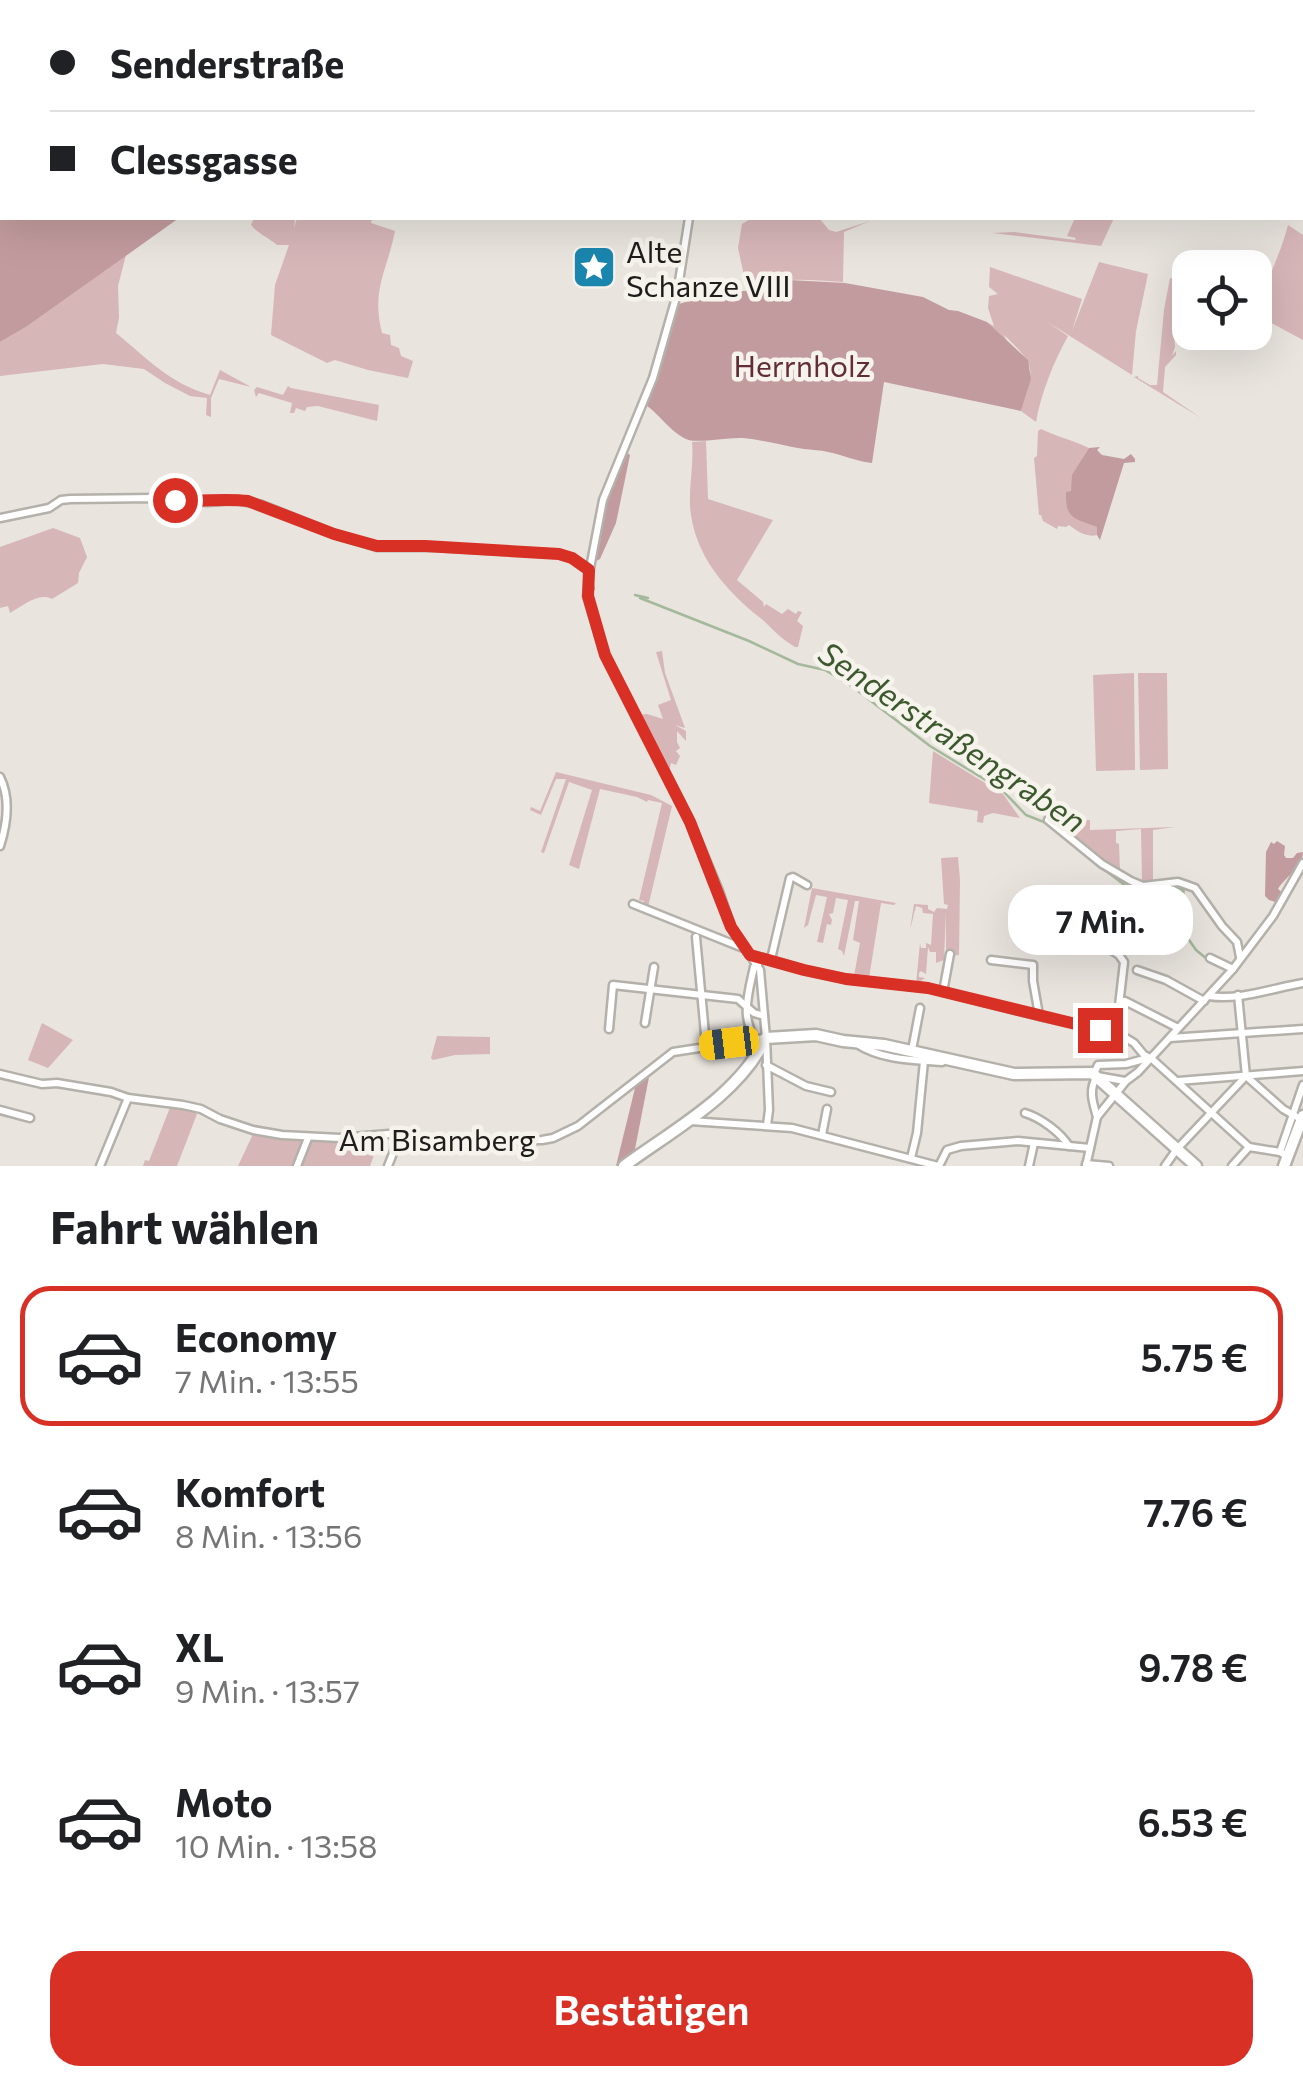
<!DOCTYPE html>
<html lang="de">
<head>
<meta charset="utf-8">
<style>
  :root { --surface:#fff; --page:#f6f6f6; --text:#202124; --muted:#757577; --line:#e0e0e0; --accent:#d93025 }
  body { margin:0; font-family:Commissioner,sans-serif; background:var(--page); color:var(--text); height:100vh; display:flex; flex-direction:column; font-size:38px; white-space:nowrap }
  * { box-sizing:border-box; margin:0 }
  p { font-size:32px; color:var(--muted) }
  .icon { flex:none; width:55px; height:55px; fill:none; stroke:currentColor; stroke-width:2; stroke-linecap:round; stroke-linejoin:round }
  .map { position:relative; height:1166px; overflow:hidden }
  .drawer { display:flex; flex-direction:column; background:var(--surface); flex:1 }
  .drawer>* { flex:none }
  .guide { position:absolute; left:0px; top:0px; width:1305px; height:220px; box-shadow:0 10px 40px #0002; display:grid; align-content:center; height:220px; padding:0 50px; background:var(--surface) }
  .fabs { position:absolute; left:1172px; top:250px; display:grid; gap:20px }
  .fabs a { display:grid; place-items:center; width:100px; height:100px; border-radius:20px; background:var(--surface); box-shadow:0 10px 40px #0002; font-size:50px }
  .end { position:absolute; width:45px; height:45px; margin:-22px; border:12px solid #d93025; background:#fff; box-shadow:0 0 0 5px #fff }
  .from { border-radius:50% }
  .bubble { position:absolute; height:70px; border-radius:30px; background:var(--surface); box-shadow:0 10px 40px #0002; font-size:32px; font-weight:600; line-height:70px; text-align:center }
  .car { position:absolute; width:30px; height:60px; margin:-30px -15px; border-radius:12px; box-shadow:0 0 8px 2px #0007; background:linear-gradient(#f5c518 24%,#345 0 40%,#f5c518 0 76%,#345 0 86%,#f5c518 0) }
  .guide b { display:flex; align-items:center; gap:35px; height:95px; font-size:38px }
  .guide b+b { border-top:2px solid var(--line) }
  .guide i { width:25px; height:25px; background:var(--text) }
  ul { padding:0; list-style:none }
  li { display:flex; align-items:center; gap:30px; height:140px; margin:0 20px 15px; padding:0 30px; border:5px solid transparent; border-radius:30px }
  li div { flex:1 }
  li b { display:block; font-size:38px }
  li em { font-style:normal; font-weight:600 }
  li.current { border-color:var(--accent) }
  li>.icon { width:90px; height:90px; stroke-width:1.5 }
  h2 { padding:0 50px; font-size:45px; line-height:120px }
  .action { display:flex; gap:20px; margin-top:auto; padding:20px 50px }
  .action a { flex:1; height:115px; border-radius:30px; background:var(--accent); color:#fff; font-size:40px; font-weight:600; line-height:115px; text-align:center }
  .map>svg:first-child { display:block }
</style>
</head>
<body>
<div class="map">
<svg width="1303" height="1166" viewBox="0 0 1303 1166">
  <rect width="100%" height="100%" fill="#e9e4de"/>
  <g fill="#d7b6b8">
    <path d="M254,218H295L294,228L297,218H366L372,219L371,223L395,231C387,272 371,289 382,333L390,335L391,345L399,348L401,356L413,361L408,378L368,370L335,360L327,363L271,335L275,285L289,245H277C269,238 258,234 251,225Z"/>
    <path d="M752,218H819L829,230L836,232L870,221L844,232L843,282C809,280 777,276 747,289L738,248L742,224Z"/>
    <polygon points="1075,218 1114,218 1101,246 992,233 1014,232 1075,240 1076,238 1067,236"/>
    <path d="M1288,225L1303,235V340L1255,314C1265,284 1280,256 1288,225Z"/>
    <path d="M126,255L118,286L119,318L116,333C148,359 169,383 210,395L220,370L251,387L219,379L211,398V417L206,415L207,398L190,396L165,383L144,369L103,364L0,376V342L26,327Z"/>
    <path d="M1099,262L1148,274L1136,331L1132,375L1046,321L1068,336C1054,361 1041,393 1036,422L1021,411C1034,369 1038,367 1004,335L1007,341L986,322L994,326L988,308L989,296L998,294L989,287L990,267L1082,299L1072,331Z"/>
    <polygon points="1189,274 1190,332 1223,333 1222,342 1197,348 1174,334 1175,347 1172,356 1176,351 1176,355 1165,367 1163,392 1201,418 1134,377 1138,376 1138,378 1150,385 1157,385 1164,310 1170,278 1184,281"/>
    <polygon points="288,386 291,388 379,405 377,421 318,406 307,407 305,411 296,408 294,413 290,413 292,403 259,393 256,397 254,390 257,387 283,395"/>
    <path d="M1041,429C1058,437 1072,440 1089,448C1071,477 1070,484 1074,517L1097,527V535C1086,538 1076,530 1069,525L1066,527L1058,526L1057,529L1043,521L1041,515H1039L1034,458L1037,456L1038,431Z"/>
    <path d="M706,441L708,499L773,520L737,580L763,602L764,607L766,604L782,614L788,609L796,614L798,611L802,612L797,621L803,626L798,647H795C782,639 775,632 765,622C761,618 752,612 747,607C717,580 693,548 690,506C689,485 694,463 692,442Z"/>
    <path d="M53,528L80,538L87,557L79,573L78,583L52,599C38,592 23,606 10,613L8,606L0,608V547Z"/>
    <polygon points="662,651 665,673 685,728 675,725 686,731 686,741 677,731 677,742 680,748 676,751 680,756 676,765 671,763 669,772 648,728 636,715 647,714 663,719 658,705 671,700 656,652"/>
    <polygon points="1134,673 1135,770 1096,771 1093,675"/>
    <polygon points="1138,673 1167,673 1168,769 1140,770"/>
    <polygon points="933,751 1003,794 1020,818 993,813 984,816 983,823 977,822 978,811 929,803"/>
    <polygon points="556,772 651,795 672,806 648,907 643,905 644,901 639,900 662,803 648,800 647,802 637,797 600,789 579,869 569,865 592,790 569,782 544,853 541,852 566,779 556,779 541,815 530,810 531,807 540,811"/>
    <polygon points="1077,820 1090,820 1090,830 1175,827 1153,830 1153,881 1167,878 1170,880 1174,875 1171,880 1142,882 1141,829 1116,831 1116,843 1119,844 1120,871 1105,864 1076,840"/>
    <polygon points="958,857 960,880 959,955 946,956 946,912 944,960 936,963 936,952 930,952 928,947 926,974 921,971 919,973 919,977 925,978 916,984 920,943 921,948 926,948 926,943 931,945 933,914 923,913 922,908 916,906 910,930 914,904 928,905 928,909 934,912 937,908 947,909 948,905 944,904 941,858"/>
    <polygon points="812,888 896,903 894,905 881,903 869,978 854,976 860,943 853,940 859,901 855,901 844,956 842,951 838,949 848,900 836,898 833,913 829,914 832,920 831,925 827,924 823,943 817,942 827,897 816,895 808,925 804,928"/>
    <polygon points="42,1023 73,1040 48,1068 28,1060"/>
    <polygon points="437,1036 490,1037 490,1054 455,1055 433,1060 431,1058"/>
    <polygon points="171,1105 182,1107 197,1114 177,1166 143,1166 145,1160 149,1161"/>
    <polygon points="253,1134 302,1141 293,1166 238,1166"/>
    <polygon points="380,1138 370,1166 300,1166 311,1141"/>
  </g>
  <g fill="#c29b9e">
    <polygon points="0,0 705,0 704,2 2,2 2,218 179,218 26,327 0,342"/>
    <path d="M789,280L845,283L923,297L949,310L958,311L987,322L1028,360L1031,379L1021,411L884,382L872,463C858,462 843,455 828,452C820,450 812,450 804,449C784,446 764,440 743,438C727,437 701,443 689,440C673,435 660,415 647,406L676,305L717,292L745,291L760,285Z"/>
    <path d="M1100,447L1097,450L1102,455L1124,459L1131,454L1135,459V462L1124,463L1100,540L1097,535V527C1074,518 1065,519 1066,492L1071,491L1072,475L1089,448Z"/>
    <polygon points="626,452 630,455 616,523 600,559 594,562 605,499"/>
    <path d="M1277,841L1285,846L1284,855L1286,858H1293L1297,853L1303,852C1302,868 1286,876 1278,889L1284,894L1278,903L1269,900L1265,896L1266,852L1271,842L1274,844Z"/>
    <polygon points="650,1072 634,1154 616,1166 636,1084"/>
  </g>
  <polygon fill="#a4b89b" points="1173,884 1185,887 1183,917 1171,933 1136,909 1137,896 1134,893 1137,887"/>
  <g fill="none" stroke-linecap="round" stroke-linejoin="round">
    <g stroke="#a4b89b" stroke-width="2.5">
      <polyline points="980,0 980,2"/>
      <polyline points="593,568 592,581 594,589"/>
      <polyline points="635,595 648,598"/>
      <polyline points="640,598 749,641 798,664 825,670 850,685 930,746 1002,790 1026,815 1049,824"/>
      <polyline points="1101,867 1135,893"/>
      <polyline points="1178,924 1196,950 1207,959"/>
    </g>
    <g stroke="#b4b0aa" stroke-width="11">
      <g id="minor">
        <polyline points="734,2 735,0"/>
        <polyline points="689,218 677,294 653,378 603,500 590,568 587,596 605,655 687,815 719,891 731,927 760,970 766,1038 769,1110 767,1125"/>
        <polyline points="0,518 49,508 61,500 70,499 155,498 207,502 237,500 262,505 334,534 377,547 436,547 559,554 572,558 589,569"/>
        <path d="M0,777C11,799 7,824 0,846"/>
        <polyline points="1048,820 1102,864 1131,881 1143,886 1178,882 1195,888 1222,926 1237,942 1240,957"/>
        <polyline points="633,904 743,948"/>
        <polyline points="696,937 706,1045"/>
        <polyline points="1113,951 1119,955 1124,962 1116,1032"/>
        <polyline points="752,955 804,970 846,979 928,988 1039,1016 1116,1032 1134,1043 1144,1055 1152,1059 1249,1147 1280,1152 1288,1157"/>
        <polyline points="1210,958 1233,969"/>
        <polyline points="771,959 790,878 793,877 807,885"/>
        <polyline points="991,960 1033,965 1033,981 1039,1015"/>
        <polyline points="1137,970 1166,980 1204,1001"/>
        <polyline points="943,992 950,954"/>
        <polyline points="1238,995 1246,1076 1283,1109 1302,1120"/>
        <path d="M1209,996C1238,1001 1273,988 1303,983"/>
        <polyline points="1120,1002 1125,1001 1178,1028"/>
        <polyline points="645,1023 654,967"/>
        <polyline points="609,1029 613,985 738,999 754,1013 764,1016"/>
        <polyline points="1170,1038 1303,1029"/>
        <path d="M752,1040C752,1030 748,1026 747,1016C745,1002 751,981 754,967L758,964"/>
        <path d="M857,1044C881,1060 914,1060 942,1062"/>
        <polyline points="912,1050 920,1008"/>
        <polyline points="766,1065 806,1086 831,1092"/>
        <polyline points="0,1074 42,1084 57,1083 111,1092 128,1098 183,1105 201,1109 220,1119 253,1130 282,1135 340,1138 401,1133 422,1138 446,1141 542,1140 553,1138 578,1126 673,1052 765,1038"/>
        <polyline points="1094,1074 1098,1065 1126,1064 1148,1058"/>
        <polyline points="1178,1081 1303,1071"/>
        <polyline points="0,1110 30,1118"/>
        <path d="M1025,1113C1041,1118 1060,1132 1069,1146"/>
        <path d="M1097,1117C1093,1103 1088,1090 1097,1076L1125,1081"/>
        <polyline points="690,1121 792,1128 938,1166"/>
        <polyline points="822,1135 827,1109"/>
        <polyline points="1280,1152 1303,1085"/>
        <polyline points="911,1158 917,1133 924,1061"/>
        <polyline points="1086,1164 1109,1166"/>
        <polyline points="100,1166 128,1098"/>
        <polyline points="297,1166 308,1138"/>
        <polyline points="388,1166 401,1133"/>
        <polyline points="939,1166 947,1150 961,1146 1018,1141 1090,1148"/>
        <polyline points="1029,1166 1034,1143"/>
        <polyline points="1086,1166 1097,1117 1126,1081 1138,1072 1233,969 1273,916 1303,863"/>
        <polyline points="1165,1166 1177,1149 1245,1077"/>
        <polyline points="1232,1166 1249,1147"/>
      </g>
    </g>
    <g stroke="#b4b0aa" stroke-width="15">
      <g id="major">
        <path d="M624,1166C673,1130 739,1095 766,1038L816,1035L843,1041L884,1045L1014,1074L1092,1073L1196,1166"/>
        <polyline points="1284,1166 1303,1116"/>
      </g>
    </g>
    <use href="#minor" stroke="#fff" stroke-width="6"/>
    <use href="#major" stroke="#fff" stroke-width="10"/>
  </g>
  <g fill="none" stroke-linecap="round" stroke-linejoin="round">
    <path stroke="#d93025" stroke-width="12" d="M175,500C200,502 225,498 248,501L334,534L377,546H425L559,554L572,558L589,570L588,596L605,655L690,822L731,927L750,955L804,970L846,979L928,988L1100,1030"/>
  </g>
  <defs>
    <g id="sight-square" transform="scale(2.25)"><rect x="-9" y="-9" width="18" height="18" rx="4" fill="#1a86ae" stroke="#f6f2ec"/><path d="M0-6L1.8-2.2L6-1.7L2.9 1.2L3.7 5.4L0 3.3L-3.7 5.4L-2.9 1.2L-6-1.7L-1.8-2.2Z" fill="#fff"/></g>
  </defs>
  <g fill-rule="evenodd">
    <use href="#sight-square" x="594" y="267"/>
  </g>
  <g text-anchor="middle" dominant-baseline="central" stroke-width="9" stroke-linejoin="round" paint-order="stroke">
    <g font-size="30" fill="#1f1d1b" stroke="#f6f2ec" text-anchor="start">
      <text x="626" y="250">Alte<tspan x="626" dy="34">Schanze VIII</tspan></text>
    </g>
    <g font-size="30" fill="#622d34" stroke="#f6f2ec">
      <text x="802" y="364">Herrnholz</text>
    </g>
    <g font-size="30" fill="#1f1d1b" stroke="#f6f2ec">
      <text x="437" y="1138">Am Bisamberg</text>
    </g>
    <g font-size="32" font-style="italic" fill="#3b592d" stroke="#f6f2ec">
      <text transform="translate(953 736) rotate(34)">Senderstraßengraben</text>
    </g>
  </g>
</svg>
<div class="fabs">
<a><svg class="icon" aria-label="locate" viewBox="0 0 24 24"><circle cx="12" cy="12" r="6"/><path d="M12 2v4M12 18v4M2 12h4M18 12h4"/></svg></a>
</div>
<i class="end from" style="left:175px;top:500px"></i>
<i class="end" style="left:1100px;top:1030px"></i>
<div class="bubble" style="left:1008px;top:885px;width:185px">7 Min.</div>
<i class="car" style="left:729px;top:1043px;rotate:263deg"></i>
<div class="guide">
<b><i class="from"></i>Senderstraße</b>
<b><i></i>Clessgasse</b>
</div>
</div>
<section class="drawer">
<h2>Fahrt wählen</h2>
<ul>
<li class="current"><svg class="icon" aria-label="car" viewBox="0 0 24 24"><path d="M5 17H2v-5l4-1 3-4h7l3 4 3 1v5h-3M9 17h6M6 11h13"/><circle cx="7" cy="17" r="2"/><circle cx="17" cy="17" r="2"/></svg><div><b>Economy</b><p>7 Min. · 13:55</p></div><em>5.75 €</em></li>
<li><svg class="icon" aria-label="car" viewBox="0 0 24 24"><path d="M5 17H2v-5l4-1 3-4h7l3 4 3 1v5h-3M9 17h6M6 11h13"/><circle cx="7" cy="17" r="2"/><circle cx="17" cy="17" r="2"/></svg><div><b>Komfort</b><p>8 Min. · 13:56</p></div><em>7.76 €</em></li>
<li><svg class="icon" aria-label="car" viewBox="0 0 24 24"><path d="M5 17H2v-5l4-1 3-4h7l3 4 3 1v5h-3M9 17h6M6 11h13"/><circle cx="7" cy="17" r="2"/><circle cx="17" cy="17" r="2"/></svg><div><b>XL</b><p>9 Min. · 13:57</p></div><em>9.78 €</em></li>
<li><svg class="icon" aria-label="car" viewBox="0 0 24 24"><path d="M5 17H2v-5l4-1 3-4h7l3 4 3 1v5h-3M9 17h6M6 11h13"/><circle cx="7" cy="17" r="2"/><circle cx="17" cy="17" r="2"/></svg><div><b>Moto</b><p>10 Min. · 13:58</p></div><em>6.53 €</em></li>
</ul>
<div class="action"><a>Bestätigen</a></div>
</section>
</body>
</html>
